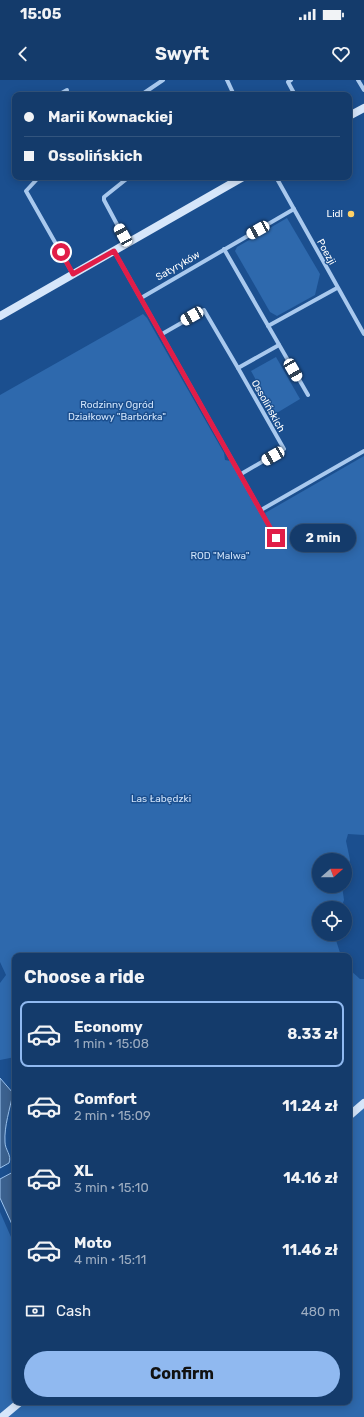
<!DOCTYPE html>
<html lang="en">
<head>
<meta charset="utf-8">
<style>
  :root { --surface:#143b6b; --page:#1d4271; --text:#f1f3f6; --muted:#9dadc1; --line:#33557e; --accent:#90b9f0 }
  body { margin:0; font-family:Rubik,sans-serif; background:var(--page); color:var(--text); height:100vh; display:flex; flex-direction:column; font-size:15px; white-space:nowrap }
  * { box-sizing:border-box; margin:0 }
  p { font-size:13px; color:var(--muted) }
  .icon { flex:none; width:22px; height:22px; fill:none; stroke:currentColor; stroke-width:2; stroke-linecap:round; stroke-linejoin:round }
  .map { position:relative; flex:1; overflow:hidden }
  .details { position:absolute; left:12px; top:873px; width:340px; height:452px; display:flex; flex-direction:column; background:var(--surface); border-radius:8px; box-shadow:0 2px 10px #0003,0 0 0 1px var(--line) }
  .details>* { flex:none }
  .banner { position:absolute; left:12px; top:12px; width:340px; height:88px; border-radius:8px; box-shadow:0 2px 10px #0003,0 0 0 1px var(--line); display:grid; align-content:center; height:88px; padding:0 12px; background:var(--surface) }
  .needle { width:26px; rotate:69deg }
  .buttons { position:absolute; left:312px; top:773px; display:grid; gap:8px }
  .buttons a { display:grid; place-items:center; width:40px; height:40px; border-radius:50%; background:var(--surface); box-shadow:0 2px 10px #0003,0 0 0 1px var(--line); font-size:20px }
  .end { position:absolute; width:18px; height:18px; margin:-9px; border:5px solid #e11d48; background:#fff; box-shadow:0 0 0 2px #fff }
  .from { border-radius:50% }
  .bubble { position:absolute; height:28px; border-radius:14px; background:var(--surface); box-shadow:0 2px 10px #0003,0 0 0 1px var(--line); font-size:13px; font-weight:700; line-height:28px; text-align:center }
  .car { position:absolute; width:12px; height:24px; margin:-12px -6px; border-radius:5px; box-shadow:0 0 3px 1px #0007; background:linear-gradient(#fff 24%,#345 0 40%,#fff 0 76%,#345 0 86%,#fff 0) }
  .banner b { display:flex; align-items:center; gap:14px; height:38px; font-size:15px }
  .banner b+b { border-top:1px solid var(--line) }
  .banner i { width:10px; height:10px; background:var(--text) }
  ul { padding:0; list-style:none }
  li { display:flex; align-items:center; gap:12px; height:66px; margin:0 8px 6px; padding:0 4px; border:2px solid transparent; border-radius:8px }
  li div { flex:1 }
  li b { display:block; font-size:15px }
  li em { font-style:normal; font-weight:700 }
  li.active { border-color:var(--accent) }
  li>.icon { width:36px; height:36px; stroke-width:1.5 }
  h2 { padding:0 12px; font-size:18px; line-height:48px }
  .pay { display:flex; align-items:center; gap:10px; height:44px; padding:0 12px; font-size:15px }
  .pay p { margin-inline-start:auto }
  .cta { display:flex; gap:8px; margin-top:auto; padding:8px 12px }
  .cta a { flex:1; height:46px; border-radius:24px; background:var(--accent); color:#111; font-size:16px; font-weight:700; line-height:46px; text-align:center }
  .status { display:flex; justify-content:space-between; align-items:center; height:28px; padding:0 20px; background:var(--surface); direction:ltr }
  .status svg { height:11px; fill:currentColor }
  header { display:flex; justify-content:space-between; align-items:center; height:52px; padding:0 12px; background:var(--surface); font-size:18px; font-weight:700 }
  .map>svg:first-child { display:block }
</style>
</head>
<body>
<div class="status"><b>15:05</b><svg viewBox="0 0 49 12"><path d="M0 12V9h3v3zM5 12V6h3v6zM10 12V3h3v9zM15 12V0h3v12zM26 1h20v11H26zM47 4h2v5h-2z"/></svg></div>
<header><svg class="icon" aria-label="back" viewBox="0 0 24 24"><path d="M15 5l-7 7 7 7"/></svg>Swyft<svg class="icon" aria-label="heart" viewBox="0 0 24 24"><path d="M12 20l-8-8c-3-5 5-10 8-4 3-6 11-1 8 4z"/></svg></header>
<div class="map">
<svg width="364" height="1337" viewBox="0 0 364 1337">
  <rect width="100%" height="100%" fill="#1b4f8f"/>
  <g fill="#2e69ad">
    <polygon points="287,138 320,194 315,215 277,236 270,232 235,171 237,167"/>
    <polygon points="143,234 147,238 224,373 225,380 230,381 279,465 265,433 364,376 364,755 348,754 346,761 350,780 345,798 345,780 319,780 319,806 342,806 344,820 341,828 319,828 319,854 334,854 341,876 15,876 15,977 0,980 0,903 6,895 0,882 0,315"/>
    <polygon points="276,277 300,319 275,334 251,291"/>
    <polygon points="349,889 360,899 364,899 364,1337 0,1337 0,1132 15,1166 15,1322 349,1322"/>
  </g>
  <g fill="#3c6290" stroke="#9cc4f0">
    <path d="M0,998L13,1013C10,1029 4,1046 5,1062C5,1070 12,1075 9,1083L0,1088Z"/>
    <polygon points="15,1091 15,1151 0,1118 0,1099"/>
  </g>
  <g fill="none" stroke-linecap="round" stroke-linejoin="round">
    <g stroke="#a9c9ee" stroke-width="4">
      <polyline points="227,0 234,15"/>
      <polyline points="291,0 288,2 295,15"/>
      <polyline points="358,0 364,10"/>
      <polyline points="58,15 67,10"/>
      <polyline points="141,15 163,0"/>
      <polyline points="39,97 26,111 73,194"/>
      <polyline points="276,97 364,254"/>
      <polyline points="127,163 104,120 104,117 129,97"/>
      <polyline points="224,169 308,315"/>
      <polyline points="114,171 276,458"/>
      <polyline points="141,218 294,129"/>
      <polyline points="268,246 337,208"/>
      <polyline points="162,254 204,230 238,288 279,265"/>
      <polyline points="238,288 284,369 241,394"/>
      <polyline points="261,430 364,371"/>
    </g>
    <g stroke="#d6e6fa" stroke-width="8">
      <polyline points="349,36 364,28"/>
      <polyline points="0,236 243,97"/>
      <polyline points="349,1036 364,1023"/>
      <polyline points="2,1337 20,1322"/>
    </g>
  </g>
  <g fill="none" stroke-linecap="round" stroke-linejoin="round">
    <polyline stroke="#e11d48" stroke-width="5" points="61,172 73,194 114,171 276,458"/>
  </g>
  <circle fill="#ffd166" stroke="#1b4f8f" stroke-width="1.5" cx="351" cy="134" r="4"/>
  <g text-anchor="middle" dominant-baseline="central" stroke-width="3" stroke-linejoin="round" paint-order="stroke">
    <g font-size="10" fill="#fff" stroke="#1b4f8f" text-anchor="end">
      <text x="343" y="134">Lidl</text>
    </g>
    <g font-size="10" fill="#fff" stroke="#1b4f8f">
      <text transform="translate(326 172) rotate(61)">Poezji</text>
      <text transform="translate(178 186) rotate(-30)">Satyryków</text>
      <text transform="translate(268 326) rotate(61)">Ossolińskich</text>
    </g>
    <g font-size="10" fill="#cfe3fa" stroke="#1b4f8f">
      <text x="117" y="325">Rodzinny Ogród<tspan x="117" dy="12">Działkowy "Barbórka"</tspan></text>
      <text x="220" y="476">ROD "Malwa"</text>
      <text x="161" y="719">Las Łabędzki</text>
    </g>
  </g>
</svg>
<div class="buttons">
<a><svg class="needle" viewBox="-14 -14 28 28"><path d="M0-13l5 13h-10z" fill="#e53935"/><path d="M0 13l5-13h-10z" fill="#9dadc1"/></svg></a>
<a><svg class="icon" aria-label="locate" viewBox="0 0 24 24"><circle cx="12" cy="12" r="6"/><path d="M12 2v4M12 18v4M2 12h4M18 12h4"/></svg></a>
</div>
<i class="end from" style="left:61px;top:172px"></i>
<i class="end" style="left:276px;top:458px"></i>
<div class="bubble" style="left:290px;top:444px;width:66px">2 min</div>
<i class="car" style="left:258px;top:150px;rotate:241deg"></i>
<i class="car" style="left:123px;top:155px;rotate:331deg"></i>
<i class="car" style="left:192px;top:236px;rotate:240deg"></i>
<i class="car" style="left:293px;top:290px;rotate:150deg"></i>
<i class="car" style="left:273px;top:376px;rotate:240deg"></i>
<div class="banner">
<b><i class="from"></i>Marii Kownackiej</b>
<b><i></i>Ossolińskich</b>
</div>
<section class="details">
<h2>Choose a ride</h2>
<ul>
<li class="active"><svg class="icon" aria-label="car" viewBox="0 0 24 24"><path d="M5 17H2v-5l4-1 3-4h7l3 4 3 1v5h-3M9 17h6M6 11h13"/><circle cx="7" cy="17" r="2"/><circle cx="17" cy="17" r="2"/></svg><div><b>Economy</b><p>1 min · 15:08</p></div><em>8.33 zł</em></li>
<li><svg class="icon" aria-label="car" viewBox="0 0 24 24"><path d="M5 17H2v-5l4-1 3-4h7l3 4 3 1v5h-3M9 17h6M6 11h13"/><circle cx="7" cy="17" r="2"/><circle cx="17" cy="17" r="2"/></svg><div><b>Comfort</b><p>2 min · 15:09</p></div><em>11.24 zł</em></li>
<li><svg class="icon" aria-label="car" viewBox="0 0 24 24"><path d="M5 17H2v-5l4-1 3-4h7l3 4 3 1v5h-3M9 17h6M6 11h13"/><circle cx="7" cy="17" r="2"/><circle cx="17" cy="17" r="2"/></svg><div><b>XL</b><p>3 min · 15:10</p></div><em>14.16 zł</em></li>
<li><svg class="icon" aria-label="car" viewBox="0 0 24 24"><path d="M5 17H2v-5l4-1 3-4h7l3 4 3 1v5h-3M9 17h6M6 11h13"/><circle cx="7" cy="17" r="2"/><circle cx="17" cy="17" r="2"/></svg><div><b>Moto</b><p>4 min · 15:11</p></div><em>11.46 zł</em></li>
</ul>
<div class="pay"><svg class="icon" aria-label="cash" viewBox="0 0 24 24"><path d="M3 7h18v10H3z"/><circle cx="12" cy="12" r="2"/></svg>Cash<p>480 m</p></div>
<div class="cta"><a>Confirm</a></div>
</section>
</div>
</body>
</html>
